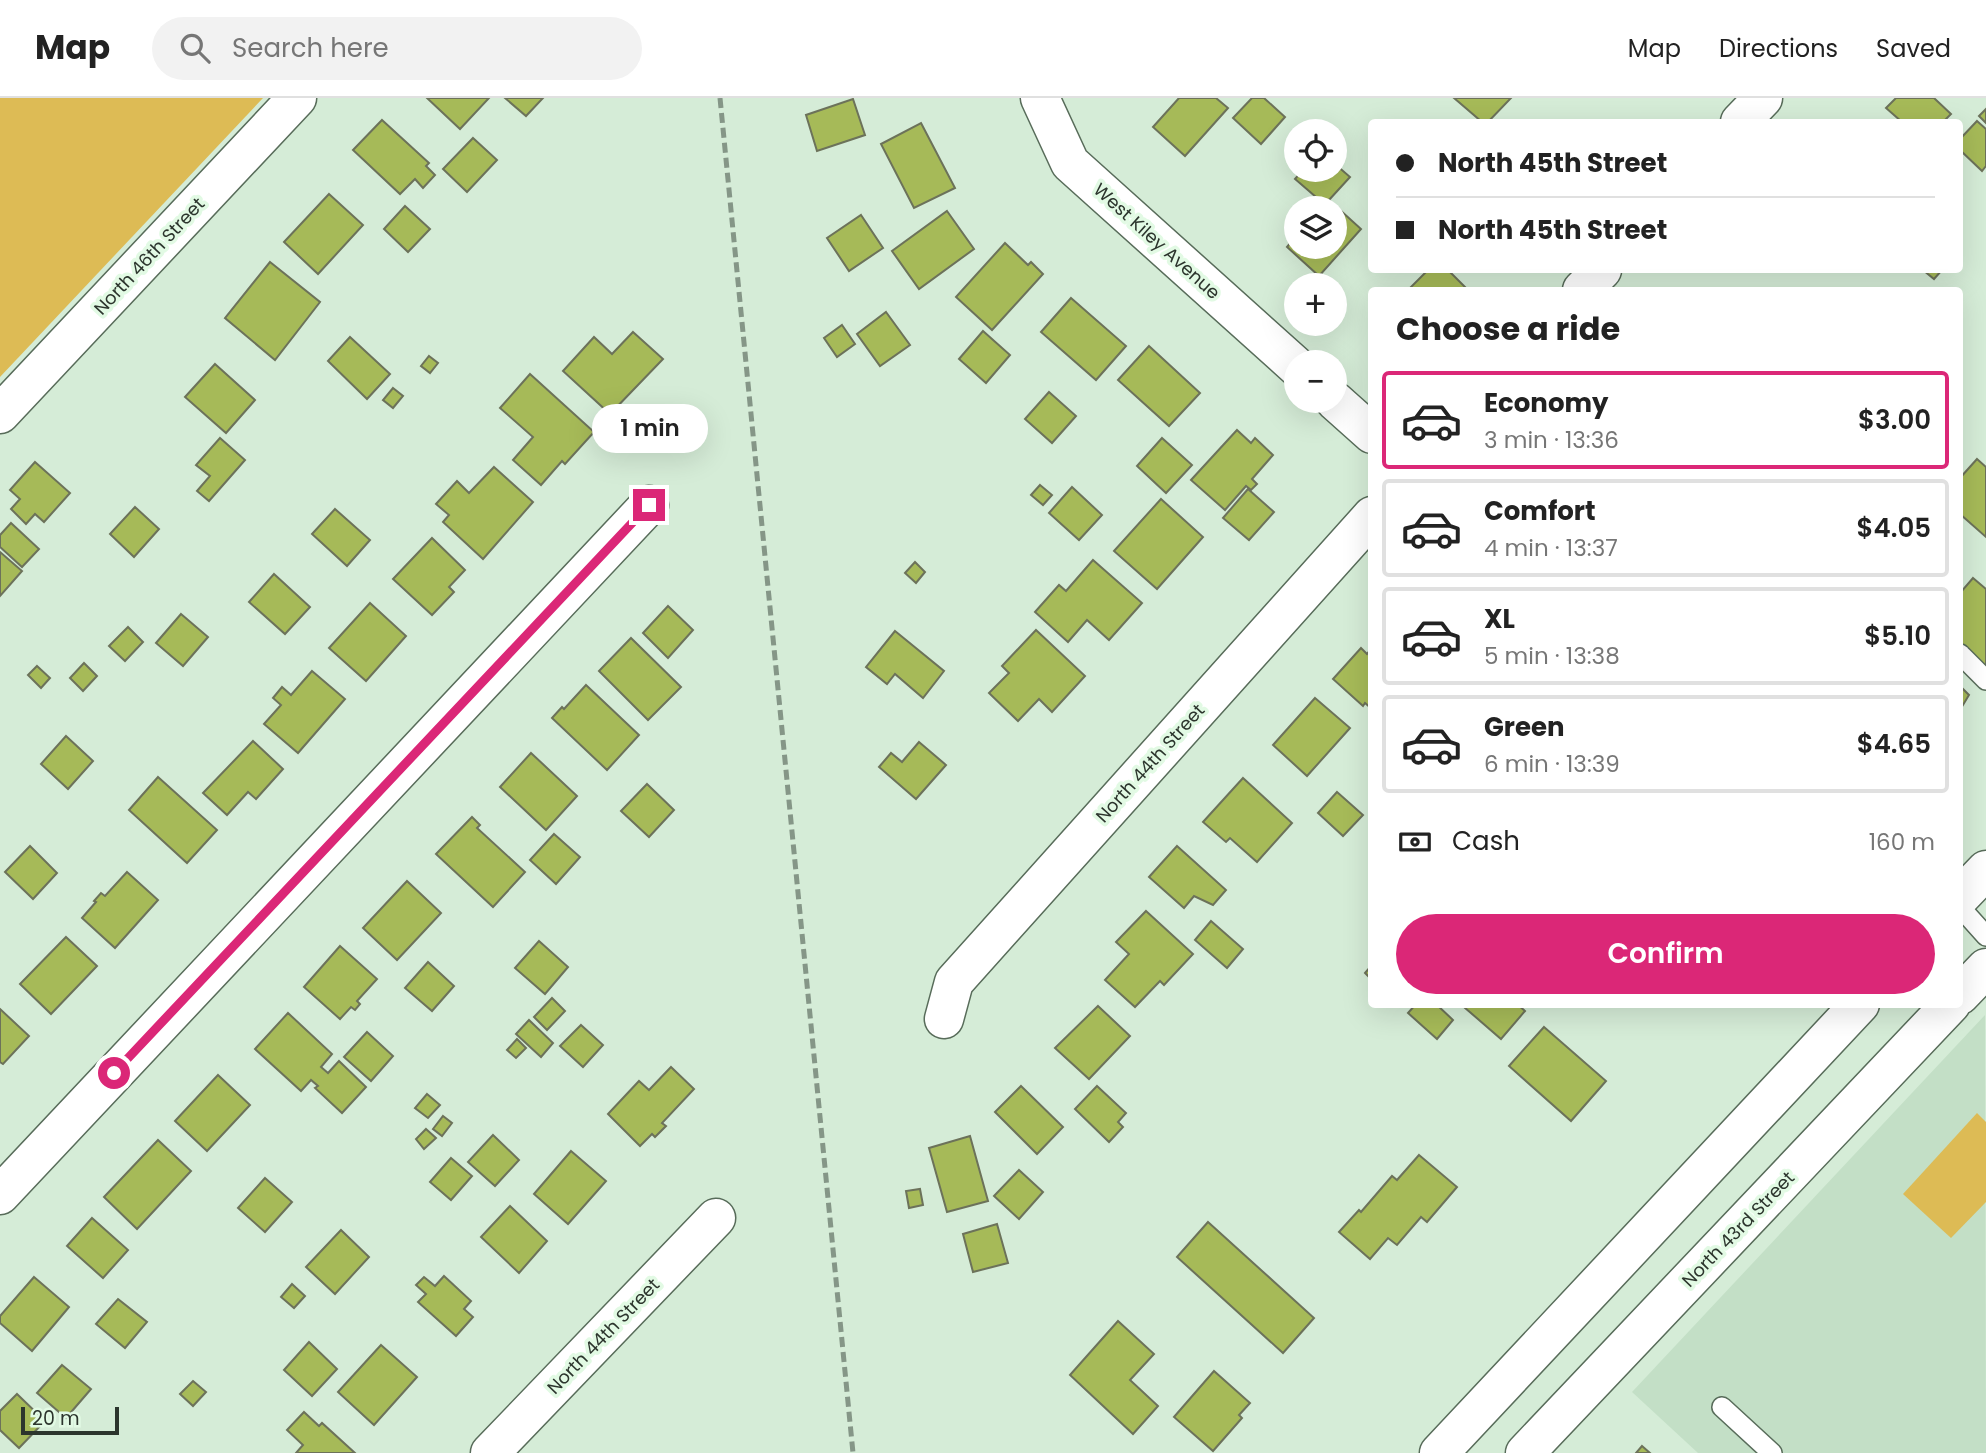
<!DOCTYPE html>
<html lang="en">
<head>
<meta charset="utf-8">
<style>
  :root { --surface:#fff; --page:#f2f2f2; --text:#222; --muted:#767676; --line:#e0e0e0; --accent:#db2777 }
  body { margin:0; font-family:Poppins,sans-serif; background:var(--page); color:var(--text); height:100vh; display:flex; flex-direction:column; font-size:26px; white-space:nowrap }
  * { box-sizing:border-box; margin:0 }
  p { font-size:23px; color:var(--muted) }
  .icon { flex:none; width:38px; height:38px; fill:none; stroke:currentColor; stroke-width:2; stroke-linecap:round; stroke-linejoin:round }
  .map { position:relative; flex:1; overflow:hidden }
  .panel { position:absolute; left:1368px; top:189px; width:595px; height:721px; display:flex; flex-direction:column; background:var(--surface); border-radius:7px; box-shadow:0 7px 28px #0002 }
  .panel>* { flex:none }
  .top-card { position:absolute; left:1368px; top:21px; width:595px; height:154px; border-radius:7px; box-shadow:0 7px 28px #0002; display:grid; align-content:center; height:154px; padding:0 28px; background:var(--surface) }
  .tools { position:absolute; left:1284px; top:21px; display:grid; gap:14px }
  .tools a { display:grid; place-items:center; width:63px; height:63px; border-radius:50%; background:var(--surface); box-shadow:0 7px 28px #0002; font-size:35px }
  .scale { position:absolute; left:21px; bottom:18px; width:98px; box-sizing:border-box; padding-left:7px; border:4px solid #2c352d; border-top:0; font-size:19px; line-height:24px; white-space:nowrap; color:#2c352d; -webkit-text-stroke:5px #e2fae4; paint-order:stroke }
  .end { position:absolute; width:32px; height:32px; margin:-16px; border:9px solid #db2777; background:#fff; box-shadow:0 0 0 4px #fff }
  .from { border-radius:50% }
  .bubble { position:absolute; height:49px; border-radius:24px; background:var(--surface); box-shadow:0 7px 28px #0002; font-size:23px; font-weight:600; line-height:49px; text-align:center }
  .top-card b { display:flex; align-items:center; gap:24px; height:66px; font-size:26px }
  .top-card b+b { border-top:2px solid var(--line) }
  .top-card i { width:18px; height:18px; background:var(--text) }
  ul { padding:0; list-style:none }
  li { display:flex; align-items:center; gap:21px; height:98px; margin:0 14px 10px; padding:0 14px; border:4px solid var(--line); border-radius:7px }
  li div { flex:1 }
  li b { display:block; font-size:26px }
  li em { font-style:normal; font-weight:600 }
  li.current { border-color:var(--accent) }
  li>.icon { width:63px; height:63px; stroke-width:1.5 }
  h2 { padding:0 28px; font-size:32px; line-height:84px }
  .pay { display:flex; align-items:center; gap:18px; height:77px; padding:0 28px; font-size:26px }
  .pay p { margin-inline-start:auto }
  .primary-button { display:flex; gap:14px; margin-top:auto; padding:14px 28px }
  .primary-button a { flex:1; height:80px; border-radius:42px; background:var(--accent); color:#fff; font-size:28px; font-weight:600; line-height:80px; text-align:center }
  header { display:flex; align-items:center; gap:42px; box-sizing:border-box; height:98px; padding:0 35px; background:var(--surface); border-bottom:2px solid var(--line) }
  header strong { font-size:33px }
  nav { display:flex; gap:38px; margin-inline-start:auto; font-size:24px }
  .search { width:490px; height:63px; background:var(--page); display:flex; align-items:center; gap:18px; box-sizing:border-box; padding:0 24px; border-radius:38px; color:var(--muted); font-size:26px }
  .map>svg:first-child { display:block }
</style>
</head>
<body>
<header>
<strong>Map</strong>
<div class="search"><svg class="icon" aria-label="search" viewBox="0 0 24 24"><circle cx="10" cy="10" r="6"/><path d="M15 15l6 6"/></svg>Search here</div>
<nav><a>Map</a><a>Directions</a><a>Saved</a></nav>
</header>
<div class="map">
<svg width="1986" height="1355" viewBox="0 0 1986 1355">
  <rect width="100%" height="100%" fill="#d5ecd7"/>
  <polygon fill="#c3dfc6" points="1985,917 1986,1355 1698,1355 1632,1294"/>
  <g fill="#db5">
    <polygon points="0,0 263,0 0,279"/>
    <polygon points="1977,1015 1986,1024 1986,1104 1951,1140 1903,1096"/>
  </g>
  <g fill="#a6ba58" stroke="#6c725a" stroke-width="2">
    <polygon points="427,0 489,0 460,31"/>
    <polygon points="505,0 543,0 526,18"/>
    <polygon points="1179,0 1216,0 1228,10 1185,58 1153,29"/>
    <polygon points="1252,0 1264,0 1285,19 1261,46 1233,20"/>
    <polygon points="1454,0 1511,0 1488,24 1482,24"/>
    <polygon points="1896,0 1934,0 1951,16 1943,24 1902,24 1886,10"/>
    <polygon points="853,1 865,37 817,53 806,17"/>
    <polygon points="1986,11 1986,25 1979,18"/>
    <polygon points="382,22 429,65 426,68 435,77 423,90 415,81 400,96 353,52"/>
    <polygon points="1977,23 1986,31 1986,68 1982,73 1960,52 1960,41"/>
    <polygon points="921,25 955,90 914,110 881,46"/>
    <polygon points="473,40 497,62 467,94 443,71"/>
    <polygon points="1335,66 1350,79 1329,102 1361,131 1319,178 1287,149 1297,137 1297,149 1335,149 1335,110 1321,110 1324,106 1295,81 1303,72 1335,72"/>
    <polygon points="329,96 363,127 318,176 284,144"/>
    <polygon points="405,108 430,131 408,154 384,131"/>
    <polygon points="947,113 974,151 919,191 892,153"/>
    <polygon points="861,117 883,150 849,173 827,140"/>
    <polygon points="1005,145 1028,167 1031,164 1043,176 992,232 956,199"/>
    <polygon points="270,164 320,204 275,262 225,220"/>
    <polygon points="1428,172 1448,172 1467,191 1466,192 1408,192"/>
    <polygon points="1923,172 1942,172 1934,181"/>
    <polygon points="1071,200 1126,248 1096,282 1041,234"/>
    <polygon points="886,214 910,247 880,268 857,236"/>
    <polygon points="842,227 855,246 837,259 824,240"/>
    <polygon points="983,233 1010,257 986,285 959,261"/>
    <polygon points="633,234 663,261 610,316 563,273 594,239 612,256"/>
    <polygon points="350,239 390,276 367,301 328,263"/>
    <polygon points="1149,248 1200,295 1169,328 1118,282"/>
    <polygon points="429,258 438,265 430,275 421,268"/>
    <polygon points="215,266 255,302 226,335 185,299"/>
    <polygon points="530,276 594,334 565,366 562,363 541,387 513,362 533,339 500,310"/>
    <polygon points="393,290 403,298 393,310 383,302"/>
    <polygon points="1049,294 1076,318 1052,345 1025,321"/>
    <polygon points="1237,332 1251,345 1255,340 1273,357 1252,381 1257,386 1251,392 1246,388 1225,412 1191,382"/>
    <polygon points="220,340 245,362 209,403 197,393 210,378 196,367"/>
    <polygon points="1162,340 1192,367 1166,395 1137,368"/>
    <polygon points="1977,361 1986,369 1986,439 1960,416 1960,380"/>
    <polygon points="35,364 70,395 44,424 35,416 26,426 11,411 20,401 10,392"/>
    <polygon points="494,369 533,404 483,461 443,424 449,417 436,406 457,383 469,395"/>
    <polygon points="1040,387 1052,397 1043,407 1031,397"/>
    <polygon points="1072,389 1102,417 1079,442 1049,415"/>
    <polygon points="1248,391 1274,414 1249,442 1223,420"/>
    <polygon points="1161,401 1203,439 1157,491 1114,453"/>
    <polygon points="135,409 159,431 134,459 110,436"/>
    <polygon points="335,411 370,442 347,468 312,436"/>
    <polygon points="11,425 39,451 22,469 0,449 0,437"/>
    <polygon points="432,440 465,472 449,489 454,494 432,517 393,481"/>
    <polygon points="0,454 22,473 0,498"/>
    <polygon points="1093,462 1142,505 1109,542 1087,522 1068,544 1035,514 1059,487 1066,493"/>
    <polygon points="915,464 925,474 916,485 905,475"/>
    <polygon points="274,476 310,509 285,536 249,504"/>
    <polygon points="1973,480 1986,491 1986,570 1960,547 1960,495"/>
    <polygon points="370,505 406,538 366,583 329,550"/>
    <polygon points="668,508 693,532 668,560 643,535"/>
    <polygon points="181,516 208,539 183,568 156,545"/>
    <polygon points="128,529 143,544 125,563 109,548"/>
    <polygon points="1036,532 1085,578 1052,614 1039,601 1018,623 989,595 1009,575 1002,568"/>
    <polygon points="895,533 944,573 923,600 895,576 887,586 866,569"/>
    <polygon points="631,540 681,589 648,622 599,573"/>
    <polygon points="1361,550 1367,556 1372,550 1372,611 1365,605 1363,608 1333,581"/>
    <polygon points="84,565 97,578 83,593 70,580"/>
    <polygon points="37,568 50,580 41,590 28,577"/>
    <polygon points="312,573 345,601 298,655 264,626 281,607 273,600 282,589 291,597"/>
    <polygon points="586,587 639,637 607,672 552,620 562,609 564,611"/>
    <polygon points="1960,588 1969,597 1960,612"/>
    <polygon points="1315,600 1350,630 1307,678 1273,647"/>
    <polygon points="66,638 93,663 68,691 41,666"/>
    <polygon points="253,643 283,671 256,701 248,694 227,717 203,695"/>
    <polygon points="919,644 946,667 916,701 879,669 891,655 902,664"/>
    <polygon points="531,655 577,698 546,732 500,689"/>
    <polygon points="158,679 217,732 187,765 129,712"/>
    <polygon points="1243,680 1292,725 1257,764 1230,740 1226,744 1203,724"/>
    <polygon points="647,686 674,712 649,739 621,713"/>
    <polygon points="1337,694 1363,717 1343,738 1318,715"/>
    <polygon points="472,719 480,727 477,730 525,774 493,809 436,756"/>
    <polygon points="554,736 580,759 556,786 530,762"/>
    <polygon points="30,748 57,775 33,801 5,774"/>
    <polygon points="1177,748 1226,792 1213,807 1194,798 1184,810 1149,779"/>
    <polygon points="127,774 158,802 115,850 82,820 96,804 94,803 101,795 105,798"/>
    <polygon points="407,783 441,815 397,862 363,830"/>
    <polygon points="1146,813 1193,856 1164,887 1160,883 1135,909 1105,882 1129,856 1116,844"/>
    <polygon points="1211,823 1243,851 1227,870 1195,842"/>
    <polygon points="66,839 97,868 51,916 20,886"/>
    <polygon points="539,843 568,869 545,896 515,870"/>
    <polygon points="340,848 377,881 357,903 360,906 355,912 351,909 340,921 304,889"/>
    <polygon points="428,864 454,888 432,913 405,890"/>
    <polygon points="1372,867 1372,882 1365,875"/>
    <polygon points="552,900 565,913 547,932 534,919"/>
    <polygon points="1416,906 1436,906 1453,922 1437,941 1408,915"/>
    <polygon points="1466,906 1517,906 1525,913 1501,941 1464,909"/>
    <polygon points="1098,908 1130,938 1089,981 1055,950"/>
    <polygon points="0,911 29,938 3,966 0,964"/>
    <polygon points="288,915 332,956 321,969 328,975 339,963 366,989 342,1015 315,990 318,988 311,982 301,993 255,951"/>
    <polygon points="529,922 553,945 541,959 516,936"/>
    <polygon points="581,927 603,947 583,969 560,948"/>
    <polygon points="1544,929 1606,983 1571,1023 1509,968"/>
    <polygon points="367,934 393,958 371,983 344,959"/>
    <polygon points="517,941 526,950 516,960 507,952"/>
    <polygon points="671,969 694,991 662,1025 666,1028 655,1039 652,1036 640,1048 608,1016 639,983 649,992"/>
    <polygon points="218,977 250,1007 207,1053 175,1023"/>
    <polygon points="1021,988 1063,1029 1037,1056 995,1014"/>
    <polygon points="1097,988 1126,1015 1118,1024 1123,1029 1109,1044 1075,1011"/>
    <polygon points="427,996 440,1007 428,1020 415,1010"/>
    <polygon points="443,1018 452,1025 442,1038 433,1031"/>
    <polygon points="426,1031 436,1040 424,1051 416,1041"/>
    <polygon points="493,1037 519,1062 495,1088 468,1064"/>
    <polygon points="970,1038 988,1103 947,1114 929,1050"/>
    <polygon points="158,1042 191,1073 137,1131 104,1099"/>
    <polygon points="571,1053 606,1083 568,1126 534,1096"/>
    <polygon points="1419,1057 1457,1089 1427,1124 1421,1119 1397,1147 1388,1140 1370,1161 1339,1134 1359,1112 1361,1114 1392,1078 1397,1082"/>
    <polygon points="451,1060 472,1078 451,1102 430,1084"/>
    <polygon points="1019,1072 1043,1094 1019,1121 994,1098"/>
    <polygon points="265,1080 292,1104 265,1134 238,1110"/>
    <polygon points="920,1091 923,1107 909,1110 906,1093"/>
    <polygon points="510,1108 547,1143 519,1175 481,1139"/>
    <polygon points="92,1120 128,1152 103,1180 67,1148"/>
    <polygon points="1208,1124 1314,1220 1283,1255 1177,1159"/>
    <polygon points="997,1126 1008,1165 973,1174 963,1136"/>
    <polygon points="341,1132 369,1159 335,1196 306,1169"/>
    <polygon points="444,1178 471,1203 464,1211 473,1219 456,1238 418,1204 426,1196 416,1187 424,1179 435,1188"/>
    <polygon points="34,1179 69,1209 32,1253 0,1225 0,1218"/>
    <polygon points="292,1186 305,1198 294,1210 281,1199"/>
    <polygon points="118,1201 147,1224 125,1250 96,1226"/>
    <polygon points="1118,1223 1154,1256 1130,1282 1158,1308 1133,1336 1070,1277"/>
    <polygon points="309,1244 337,1271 312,1298 284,1272"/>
    <polygon points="381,1247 417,1279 374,1327 338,1294"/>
    <polygon points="62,1267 91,1291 66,1320 37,1295"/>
    <polygon points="1214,1273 1250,1305 1239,1317 1242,1320 1213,1353 1174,1319"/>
    <polygon points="193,1283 206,1294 193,1308 180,1296"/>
    <polygon points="17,1296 45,1323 19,1350 0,1332 0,1313"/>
    <polygon points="304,1314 319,1328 322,1325 355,1355 296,1355 303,1347 287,1332"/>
    <polygon points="1642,1348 1650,1355 1636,1355"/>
  </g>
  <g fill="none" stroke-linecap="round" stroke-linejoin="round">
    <g stroke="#586c5a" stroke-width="22">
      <g id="service">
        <polyline points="1960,556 1986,582"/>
        <polyline points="1960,809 1986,838"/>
        <polyline points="1722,1309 1772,1355"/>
      </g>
    </g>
    <g stroke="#586c5a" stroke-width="41">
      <g id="minor">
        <polyline points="1040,0 1070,65 1297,269"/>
        <polyline points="1740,24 1763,0"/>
        <polyline points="1582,192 1602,172"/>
        <polyline points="1335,303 1372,336"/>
        <polyline points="0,316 297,0"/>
        <polyline points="944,921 954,884 1372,418"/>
        <polyline points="0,1097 649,407"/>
        <polyline points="490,1355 716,1120"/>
      </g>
    </g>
    <g stroke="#586c5a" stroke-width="41">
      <g id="secondary">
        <polyline points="1960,799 1986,772"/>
        <polyline points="1960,897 1986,870"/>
        <polyline points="1439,1355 1860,906"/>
        <polyline points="1525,1355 1951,906"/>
      </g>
    </g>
    <use href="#service" stroke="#fff" stroke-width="19"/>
    <use href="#minor" stroke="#fff" stroke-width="38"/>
    <use href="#secondary" stroke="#fff" stroke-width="38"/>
    <polyline stroke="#859687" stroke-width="5" stroke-dasharray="10 5" stroke-linecap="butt" points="720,0 853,1355"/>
  </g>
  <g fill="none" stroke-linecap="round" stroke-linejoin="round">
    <polyline stroke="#db2777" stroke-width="9" points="114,975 649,407"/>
  </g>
  <g text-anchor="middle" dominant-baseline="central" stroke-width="7" stroke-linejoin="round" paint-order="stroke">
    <g font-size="18" fill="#2c352d" stroke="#e2fae4">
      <text transform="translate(1157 143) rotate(42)">West Kiley Avenue</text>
      <text transform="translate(149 158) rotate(-47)">North 46th Street</text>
      <text transform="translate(1150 665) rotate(-48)">North 44th Street</text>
      <text transform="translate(1738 1131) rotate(-46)">North 43rd Street</text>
      <text transform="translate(603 1238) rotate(-46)">North 44th Street</text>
    </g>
  </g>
</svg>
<div class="tools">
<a><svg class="icon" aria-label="locate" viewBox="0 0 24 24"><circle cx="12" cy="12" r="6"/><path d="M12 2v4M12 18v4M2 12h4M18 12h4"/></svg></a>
<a><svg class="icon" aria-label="layers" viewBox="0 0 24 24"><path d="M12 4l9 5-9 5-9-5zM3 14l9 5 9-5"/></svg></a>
<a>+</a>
<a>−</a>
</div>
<div class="scale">20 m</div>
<i class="end from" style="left:114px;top:975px"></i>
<i class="end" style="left:649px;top:407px"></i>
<div class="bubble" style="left:592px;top:306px;width:116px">1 min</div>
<div class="top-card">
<b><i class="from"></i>North 45th Street</b>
<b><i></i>North 45th Street</b>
</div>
<section class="panel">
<h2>Choose a ride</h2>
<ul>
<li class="current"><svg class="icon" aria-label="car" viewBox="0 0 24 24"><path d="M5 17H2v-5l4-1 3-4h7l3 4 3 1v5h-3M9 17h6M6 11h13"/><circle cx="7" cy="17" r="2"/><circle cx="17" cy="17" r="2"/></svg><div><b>Economy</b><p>3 min · 13:36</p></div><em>$3.00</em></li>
<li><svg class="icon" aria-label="car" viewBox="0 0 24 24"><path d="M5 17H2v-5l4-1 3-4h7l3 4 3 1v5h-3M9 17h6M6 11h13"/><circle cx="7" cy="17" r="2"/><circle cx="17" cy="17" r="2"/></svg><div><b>Comfort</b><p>4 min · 13:37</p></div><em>$4.05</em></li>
<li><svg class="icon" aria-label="car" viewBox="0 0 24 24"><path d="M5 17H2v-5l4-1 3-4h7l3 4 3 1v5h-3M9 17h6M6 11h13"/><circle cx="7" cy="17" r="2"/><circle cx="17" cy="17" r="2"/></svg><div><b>XL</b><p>5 min · 13:38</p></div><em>$5.10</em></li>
<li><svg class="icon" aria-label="car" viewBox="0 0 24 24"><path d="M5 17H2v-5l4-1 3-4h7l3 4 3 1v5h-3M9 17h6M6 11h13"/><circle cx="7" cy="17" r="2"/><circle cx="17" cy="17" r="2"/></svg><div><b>Green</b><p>6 min · 13:39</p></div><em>$4.65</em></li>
</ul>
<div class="pay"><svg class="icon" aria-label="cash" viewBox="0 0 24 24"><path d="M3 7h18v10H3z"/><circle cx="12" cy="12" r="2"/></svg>Cash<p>160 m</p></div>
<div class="primary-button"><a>Confirm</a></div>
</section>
</div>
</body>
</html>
